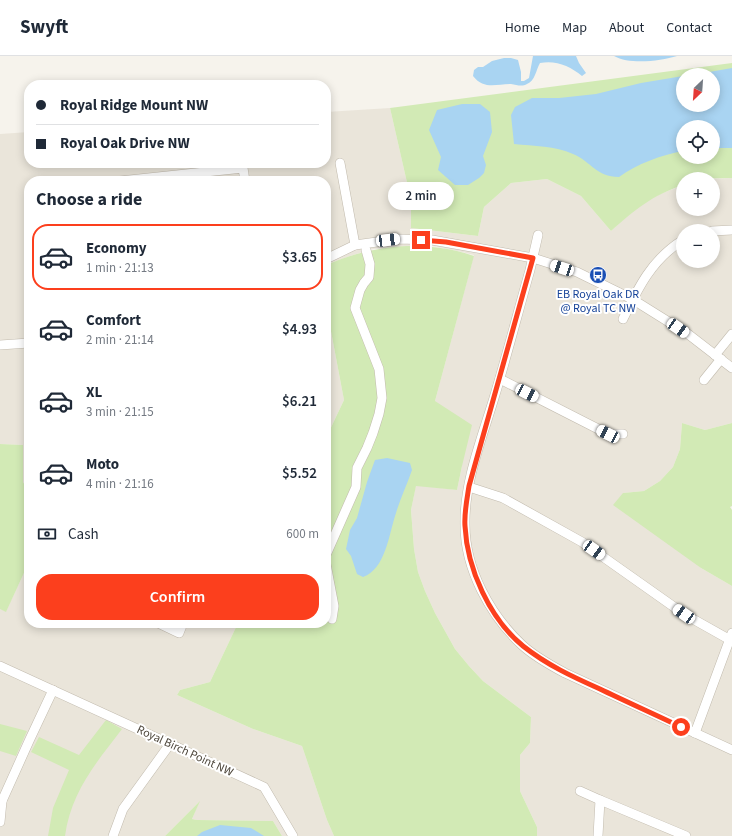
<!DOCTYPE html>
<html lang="en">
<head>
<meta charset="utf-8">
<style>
  :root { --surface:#fff; --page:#f2f2f3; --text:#1f2937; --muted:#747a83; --line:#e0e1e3; --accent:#fc3f1d }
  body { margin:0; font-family:"Source Sans 3",sans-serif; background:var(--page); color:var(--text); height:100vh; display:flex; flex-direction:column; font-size:15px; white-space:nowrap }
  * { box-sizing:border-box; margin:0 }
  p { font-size:13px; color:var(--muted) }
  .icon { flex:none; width:22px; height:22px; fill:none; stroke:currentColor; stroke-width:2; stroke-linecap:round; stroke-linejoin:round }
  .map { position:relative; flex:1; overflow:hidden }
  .sheet { position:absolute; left:24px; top:120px; width:307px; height:452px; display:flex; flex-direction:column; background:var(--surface); border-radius:16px; box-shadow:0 2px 10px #0003 }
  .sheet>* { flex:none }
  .guide { position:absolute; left:24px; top:24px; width:307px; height:88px; border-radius:16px; box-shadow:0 2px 10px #0003; display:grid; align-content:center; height:88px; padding:0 12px; background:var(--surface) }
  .needle { width:26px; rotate:205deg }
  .buttons { position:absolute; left:676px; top:12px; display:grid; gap:8px }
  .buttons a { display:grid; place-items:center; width:44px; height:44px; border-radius:50%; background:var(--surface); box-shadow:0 2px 10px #0003; font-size:20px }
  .end { position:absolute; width:18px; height:18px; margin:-9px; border:5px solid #fc3f1d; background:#fff; box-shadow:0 0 0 2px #fff }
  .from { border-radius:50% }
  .bubble { position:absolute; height:28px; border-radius:14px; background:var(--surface); box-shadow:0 2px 10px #0003; font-size:13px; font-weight:600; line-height:28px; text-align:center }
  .car { position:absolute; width:12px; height:24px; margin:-12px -6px; border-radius:5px; box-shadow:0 0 3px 1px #0007; background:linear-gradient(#fff 24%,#345 0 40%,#fff 0 76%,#345 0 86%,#fff 0) }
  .guide b { display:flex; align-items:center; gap:14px; height:38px; font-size:15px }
  .guide b+b { border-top:1px solid var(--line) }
  .guide i { width:10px; height:10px; background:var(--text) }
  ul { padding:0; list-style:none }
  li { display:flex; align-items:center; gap:12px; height:66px; margin:0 8px 6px; padding:0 4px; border:2px solid transparent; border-radius:16px }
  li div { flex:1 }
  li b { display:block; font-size:15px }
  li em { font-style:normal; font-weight:600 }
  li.on { border-color:var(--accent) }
  li>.icon { width:36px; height:36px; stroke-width:1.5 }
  h2 { padding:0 12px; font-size:18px; line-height:48px }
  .pay { display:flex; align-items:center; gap:10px; height:44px; padding:0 12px; font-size:15px }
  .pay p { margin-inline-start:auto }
  .action { display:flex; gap:8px; margin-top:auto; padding:8px 12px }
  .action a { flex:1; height:46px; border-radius:16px; background:var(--accent); color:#fff; font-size:16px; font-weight:600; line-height:46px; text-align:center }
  header { display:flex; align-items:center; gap:24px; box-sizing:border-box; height:56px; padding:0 20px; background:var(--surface); border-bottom:1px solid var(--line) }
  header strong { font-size:19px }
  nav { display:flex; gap:22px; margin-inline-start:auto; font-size:14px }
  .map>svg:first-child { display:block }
</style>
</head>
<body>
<header>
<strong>Swyft</strong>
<nav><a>Home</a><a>Map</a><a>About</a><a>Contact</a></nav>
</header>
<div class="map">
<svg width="732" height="780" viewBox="0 0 732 780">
  <rect width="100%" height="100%" fill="#f6f3ec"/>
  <g fill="#eae5da" fill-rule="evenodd">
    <path d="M390,52L411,144V172L478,180L484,151L511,127L547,123L581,140L611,175L636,152L655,140L683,129V153H713V123H707L732,122V367L705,374L682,367L680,393L673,411L660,425L644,435L623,437L701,512L732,530V780H537V771L520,735V699L530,687L531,661L483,625L469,610L455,593L435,557L425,535L418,516L414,493L411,454L416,429L457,434L462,410L435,345L474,199L462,196L433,190L393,191L373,193L350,200L326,209V125H29V436L23,426V389L0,388V78L29,76V107H326V56ZM683,175H713V205H683Z"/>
    <polygon points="326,249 344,344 326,382"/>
    <polygon points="29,506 29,567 238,567 210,626 180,634 177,639 253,673 302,690 327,764 334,780 282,780 273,765 197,764 192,763 199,746 165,780 0,780 0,553 6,555"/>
  </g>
  <g fill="#d2eab5" fill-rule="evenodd">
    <path d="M732,7V122L683,123V129C651,140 636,153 611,175L581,140L547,123L511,127L484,151L478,180L411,172V144L390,52ZM683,19H713V49H683ZM683,71H713V101H683Z"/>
    <path d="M407,190C430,190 451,192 474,200L435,345L472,369L462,410L457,434L416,430L411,454L414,493L418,516L425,535L435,557L455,593L469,610L483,625L531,661L530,687L520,699V735L537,771V780H334L327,764L302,690L253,673L177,639L180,634L210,626L238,567H326V382L344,344L326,249V209C355,197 375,192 407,190Z"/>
    <polygon points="682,367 705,374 732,367 732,450 730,451 732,454 732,530 701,512 613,449 623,437 644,435 660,425 673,411 680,393"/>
    <polygon points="0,388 23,389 23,426 29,436 29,506 6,556 0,553"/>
    <path d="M106,664L122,673C96,707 71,736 65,780H48L53,752L69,714L31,696L39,681L79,699Z"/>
    <polygon points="0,668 27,675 16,700 0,695"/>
    <polygon points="200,745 192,763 197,764 273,765 282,780 165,780"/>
  </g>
  <g fill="#a9d4f2">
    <path d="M533,0H576L579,7L586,17L582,20C570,10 556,4 540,7C536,14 535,25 527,28C522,31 517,29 511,28C496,28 484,34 473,20L474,14L478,11H483L492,5L504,2H511L518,4L521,16V25H524L529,22Z"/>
    <path d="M614,0H677C660,5 630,9 614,0Z"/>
    <path d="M732,12V92H713V71H683V95C661,99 637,108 619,121C596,121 592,106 573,98C555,90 534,90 514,88L511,59L515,51L532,42H559L596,38L641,27L683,20V49H713V19H692Z"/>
    <polygon points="462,48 480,48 490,56 492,76 483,100 486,109 484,117 479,122 468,129 455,129 438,114 441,101 429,74 437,54"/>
    <path d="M387,402L410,407L412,414C407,429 400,443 396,457C389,477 386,513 363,521L357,518L351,500L346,493L350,474L357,462L367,426L375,404Z"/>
    <polygon points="220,769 251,772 264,780 197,780 202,776"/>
  </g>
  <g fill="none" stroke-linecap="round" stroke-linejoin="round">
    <g stroke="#c2bbae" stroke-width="10">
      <g id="minor">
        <polyline points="340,107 355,189"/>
        <polyline points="120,125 243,112 245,125"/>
        <polyline points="712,175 732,174"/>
        <path d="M538,179L530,214C518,256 507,299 494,342C482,382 464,426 465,469C465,513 490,559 522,589C534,600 550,609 565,617L732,694"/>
        <polyline points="326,203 355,189 399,183 432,184 533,202 577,216 632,243 688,278 732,312"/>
        <path d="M623,263C638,232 652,203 683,184"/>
        <polyline points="0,289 29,287"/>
        <polyline points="715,299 732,278"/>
        <polyline points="500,323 608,378 623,378"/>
        <polyline points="704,324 721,303"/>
        <polyline points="469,431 503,442 582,486 684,558 732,585"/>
        <polyline points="326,499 356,431 357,412 367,392 373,377 379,358 382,342 379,313 355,252 360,234 364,227 369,221 370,208 366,194"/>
        <polyline points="326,508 334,550 332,563"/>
        <polyline points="158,567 179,577 183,567"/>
        <polyline points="0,610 264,731 293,780"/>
        <polyline points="695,677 732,577"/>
        <polyline points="580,735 600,744"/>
        <polyline points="0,745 2,745 29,685 53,634"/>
        <polyline points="0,766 2,745"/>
        <polyline points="113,780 123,753 170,688"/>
        <polyline points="598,780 600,744 686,780"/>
      </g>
    </g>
    <use href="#minor" stroke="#fff" stroke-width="9"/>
  </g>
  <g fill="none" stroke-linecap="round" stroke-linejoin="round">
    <path stroke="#fc3f1d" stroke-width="5" d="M421,184L446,186L533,202L469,430C467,443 464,457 465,470C467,513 490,563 523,590C547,609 573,621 600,633C627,646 654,658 681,671"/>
  </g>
  <defs>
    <g id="bus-disc" transform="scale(0.9)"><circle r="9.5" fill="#1a4fb4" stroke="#fff"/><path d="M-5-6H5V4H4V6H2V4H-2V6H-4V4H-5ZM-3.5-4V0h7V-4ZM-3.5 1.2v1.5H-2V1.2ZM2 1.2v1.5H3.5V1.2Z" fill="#fff"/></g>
  </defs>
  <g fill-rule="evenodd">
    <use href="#bus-disc" x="598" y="219"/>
  </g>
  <g text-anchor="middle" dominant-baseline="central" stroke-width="4" stroke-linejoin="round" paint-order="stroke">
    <g font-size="12" fill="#164399" stroke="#fff">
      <text x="598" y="238">EB Royal Oak DR<tspan x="598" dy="14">@ Royal TC NW</tspan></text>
    </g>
    <g font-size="12" fill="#4b4439" stroke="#fff">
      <text transform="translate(185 695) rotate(25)">Royal Birch Point NW</text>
    </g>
  </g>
</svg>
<div class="buttons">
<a><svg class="needle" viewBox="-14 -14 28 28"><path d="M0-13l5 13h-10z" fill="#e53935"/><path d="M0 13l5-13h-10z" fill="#747a83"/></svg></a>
<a><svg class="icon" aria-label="locate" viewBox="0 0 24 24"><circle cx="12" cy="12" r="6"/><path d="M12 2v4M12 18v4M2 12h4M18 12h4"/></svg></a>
<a>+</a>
<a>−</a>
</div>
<i class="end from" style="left:681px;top:671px"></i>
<i class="end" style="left:421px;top:184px"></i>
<div class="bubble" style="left:388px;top:126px;width:66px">2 min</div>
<i class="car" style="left:388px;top:184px;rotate:83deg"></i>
<i class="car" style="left:562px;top:212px;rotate:288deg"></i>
<i class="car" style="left:678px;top:272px;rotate:124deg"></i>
<i class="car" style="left:527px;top:337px;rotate:117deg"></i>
<i class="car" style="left:608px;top:378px;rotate:297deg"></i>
<i class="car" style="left:594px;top:494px;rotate:125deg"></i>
<i class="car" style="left:684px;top:558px;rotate:304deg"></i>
<div class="guide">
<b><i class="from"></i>Royal Ridge Mount NW</b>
<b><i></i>Royal Oak Drive NW</b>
</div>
<section class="sheet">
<h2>Choose a ride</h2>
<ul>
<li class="on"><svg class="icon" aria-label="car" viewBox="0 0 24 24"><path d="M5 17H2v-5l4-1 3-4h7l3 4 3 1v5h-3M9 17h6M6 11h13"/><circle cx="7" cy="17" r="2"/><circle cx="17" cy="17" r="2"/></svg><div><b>Economy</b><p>1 min · 21:13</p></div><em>$3.65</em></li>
<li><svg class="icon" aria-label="car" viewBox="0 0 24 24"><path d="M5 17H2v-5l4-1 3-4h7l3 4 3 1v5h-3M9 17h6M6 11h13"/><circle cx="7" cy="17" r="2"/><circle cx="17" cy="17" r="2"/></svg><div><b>Comfort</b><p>2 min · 21:14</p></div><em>$4.93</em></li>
<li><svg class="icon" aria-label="car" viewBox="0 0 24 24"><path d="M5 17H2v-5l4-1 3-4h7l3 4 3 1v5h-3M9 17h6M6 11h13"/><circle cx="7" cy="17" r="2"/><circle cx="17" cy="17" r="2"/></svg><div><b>XL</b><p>3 min · 21:15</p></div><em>$6.21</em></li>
<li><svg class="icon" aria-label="car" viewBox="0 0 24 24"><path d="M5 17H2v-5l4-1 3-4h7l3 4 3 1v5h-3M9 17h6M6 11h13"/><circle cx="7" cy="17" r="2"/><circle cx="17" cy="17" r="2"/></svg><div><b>Moto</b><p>4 min · 21:16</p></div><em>$5.52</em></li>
</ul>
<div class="pay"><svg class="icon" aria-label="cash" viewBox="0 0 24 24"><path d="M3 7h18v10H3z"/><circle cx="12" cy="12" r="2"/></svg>Cash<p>600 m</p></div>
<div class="action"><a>Confirm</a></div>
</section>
</div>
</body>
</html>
